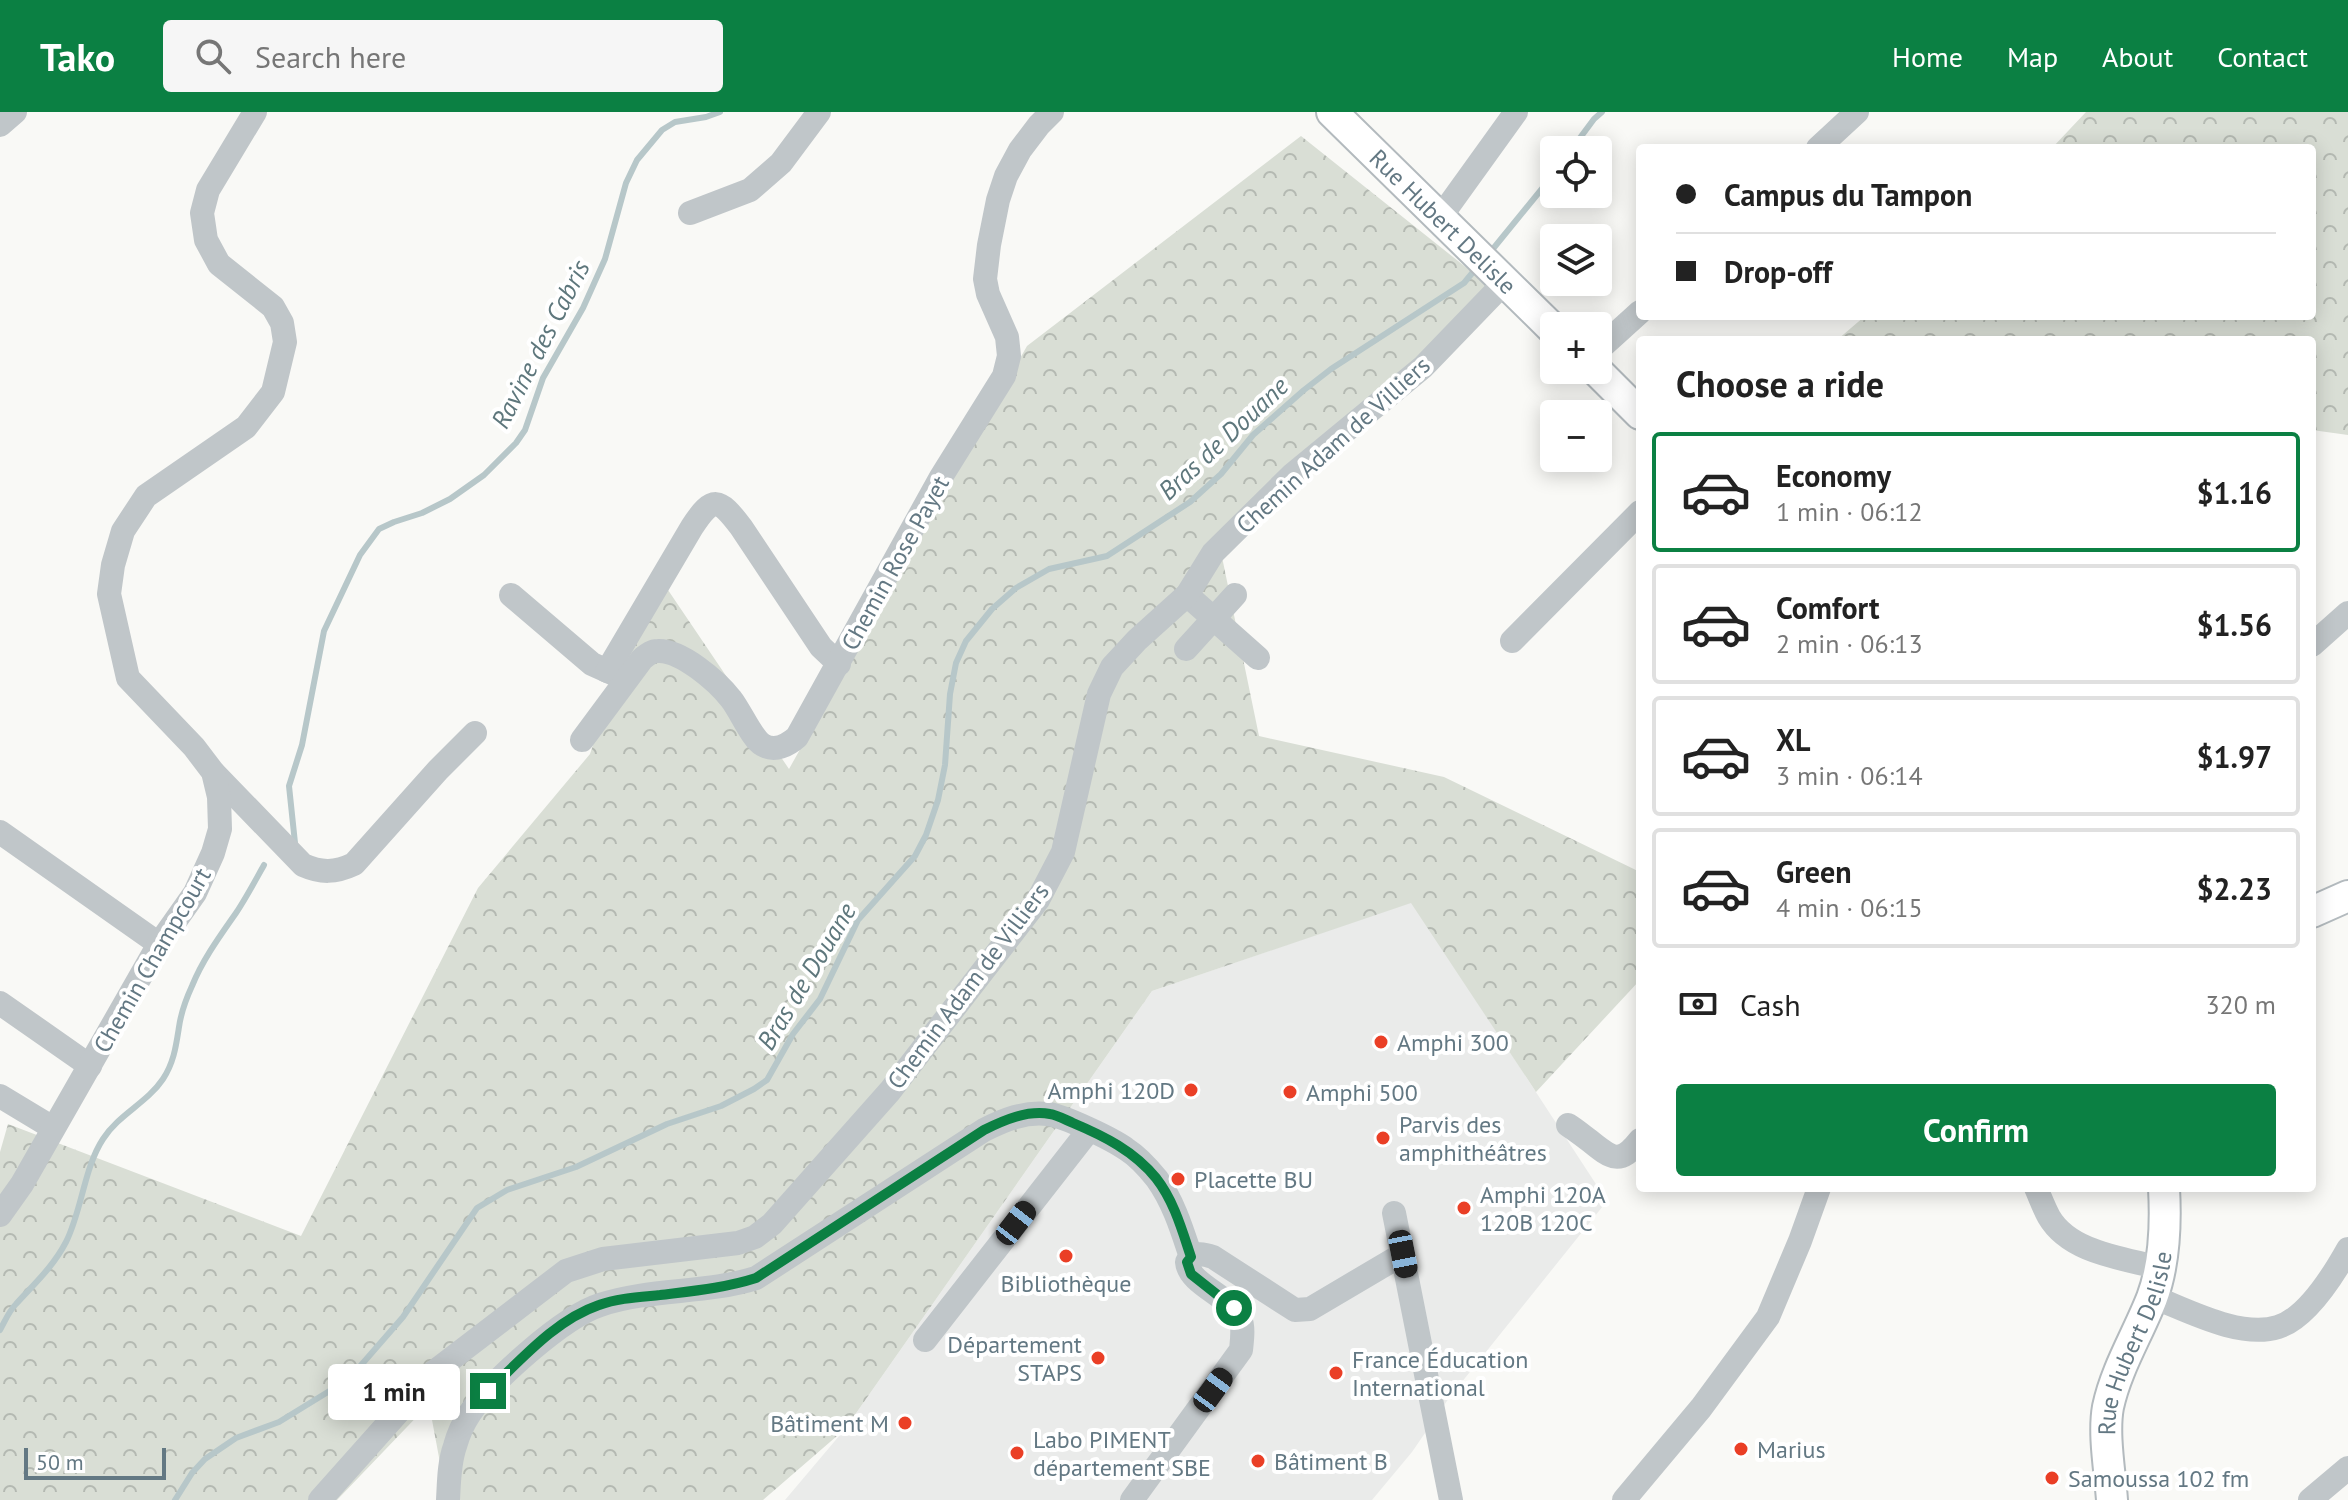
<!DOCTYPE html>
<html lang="en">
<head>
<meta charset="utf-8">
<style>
  :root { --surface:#fff; --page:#f6f6f6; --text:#222; --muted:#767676; --line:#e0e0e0; --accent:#0b8043 }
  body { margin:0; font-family:"PT Sans",sans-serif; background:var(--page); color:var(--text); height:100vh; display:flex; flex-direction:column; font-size:30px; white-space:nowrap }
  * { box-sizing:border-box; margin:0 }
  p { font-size:26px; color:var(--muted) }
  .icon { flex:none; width:44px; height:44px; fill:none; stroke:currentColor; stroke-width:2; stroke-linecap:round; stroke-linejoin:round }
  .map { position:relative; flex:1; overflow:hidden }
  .side { position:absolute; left:1636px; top:224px; width:680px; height:856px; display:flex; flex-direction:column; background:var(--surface); border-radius:8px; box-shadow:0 4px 20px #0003 }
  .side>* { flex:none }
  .top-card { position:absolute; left:1636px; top:32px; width:680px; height:176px; border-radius:8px; box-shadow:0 4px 20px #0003; display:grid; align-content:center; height:176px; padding:0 40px; background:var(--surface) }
  .tools { position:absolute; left:1540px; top:24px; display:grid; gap:16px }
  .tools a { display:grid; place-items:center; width:72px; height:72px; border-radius:8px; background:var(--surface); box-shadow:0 4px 20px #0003; font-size:40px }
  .scale { position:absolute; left:24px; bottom:20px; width:142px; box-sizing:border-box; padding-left:8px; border:4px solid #637883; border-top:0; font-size:22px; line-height:28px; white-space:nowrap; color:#637883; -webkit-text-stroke:6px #fff; paint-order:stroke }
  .end { position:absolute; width:36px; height:36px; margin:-18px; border:10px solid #0b8043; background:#fff; box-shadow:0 0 0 4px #fff }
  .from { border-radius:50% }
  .bubble { position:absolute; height:56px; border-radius:8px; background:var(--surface); box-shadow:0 4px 20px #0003; font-size:26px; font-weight:700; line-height:56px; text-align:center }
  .car { position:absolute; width:24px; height:48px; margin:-24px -12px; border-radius:10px; box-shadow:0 0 6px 2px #0007; background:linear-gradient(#222 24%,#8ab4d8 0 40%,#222 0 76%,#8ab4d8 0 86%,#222 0) }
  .top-card b { display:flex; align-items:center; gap:28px; height:76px; font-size:30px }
  .top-card b+b { border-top:2px solid var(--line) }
  .top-card i { width:20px; height:20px; background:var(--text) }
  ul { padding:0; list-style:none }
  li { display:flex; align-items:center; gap:24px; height:120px; margin:0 16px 12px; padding:0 24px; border:4px solid var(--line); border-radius:8px }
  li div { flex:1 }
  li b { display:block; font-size:30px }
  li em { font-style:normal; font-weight:700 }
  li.selected { border-color:var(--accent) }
  li>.icon { width:72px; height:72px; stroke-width:1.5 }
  h2 { padding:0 40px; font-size:36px; line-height:96px }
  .pay { display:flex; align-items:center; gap:20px; height:88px; padding:0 40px; font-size:30px }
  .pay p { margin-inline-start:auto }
  .button { display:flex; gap:16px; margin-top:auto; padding:16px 40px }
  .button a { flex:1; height:92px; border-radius:8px; background:var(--accent); color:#fff; font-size:32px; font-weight:700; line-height:92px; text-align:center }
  header { display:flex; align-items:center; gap:48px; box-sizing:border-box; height:112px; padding:0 40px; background:var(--accent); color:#fff }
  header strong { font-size:38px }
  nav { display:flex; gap:44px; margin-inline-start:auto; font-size:28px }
  .search { width:560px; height:72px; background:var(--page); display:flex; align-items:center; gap:20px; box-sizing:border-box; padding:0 28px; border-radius:8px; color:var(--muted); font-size:30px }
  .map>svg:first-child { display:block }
</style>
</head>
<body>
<header>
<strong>Tako</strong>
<div class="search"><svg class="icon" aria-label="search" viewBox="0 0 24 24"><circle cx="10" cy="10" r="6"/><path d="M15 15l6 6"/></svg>Search here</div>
<nav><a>Home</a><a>Map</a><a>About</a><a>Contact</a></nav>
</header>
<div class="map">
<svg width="2348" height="1388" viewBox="0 0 2348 1388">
  <defs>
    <pattern id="forest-crowns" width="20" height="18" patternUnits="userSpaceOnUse" patternTransform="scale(2)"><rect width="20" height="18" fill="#d9ded5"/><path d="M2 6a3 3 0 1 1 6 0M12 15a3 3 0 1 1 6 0" fill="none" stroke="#b4b9b2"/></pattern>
  </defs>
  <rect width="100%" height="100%" fill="#f9f9f6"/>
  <polygon fill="#eaebea" points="1412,790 1607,1089 1449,1286 1412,1340 1372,1388 785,1388 845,1317 1152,879"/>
  <g fill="url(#forest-crowns)">
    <polygon points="2086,0 2348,0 2348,323 2312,318 2312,228 1837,228 1865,204 2312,204 2312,36 2052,36"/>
    <polygon points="1301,24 1497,180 1222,445 1259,624 1444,665 1640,760 1640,868 1536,980 1411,791 1152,879 845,1317 763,1388 447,1388 429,1292 337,1388 0,1388 0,1040 8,1012 301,1124 478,776 590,642 621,549 668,478 789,657 1027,234"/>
  </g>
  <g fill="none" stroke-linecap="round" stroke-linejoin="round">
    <g stroke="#b7c7c9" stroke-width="6">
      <polyline points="1571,38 1594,7 1602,0"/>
      <polyline points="1488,143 1554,62"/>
      <polyline points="295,731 289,674 302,633 324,519 360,443 379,417 394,410 422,401 450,387 484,363 516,331 525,318 543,266 583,196 605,147 626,71 637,48 662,18 675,10 706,5 720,0"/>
      <path d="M0,1218C5,1209 9,1199 16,1192C34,1172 53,1155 66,1130C82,1098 84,1056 103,1027C119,1002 147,991 163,967C174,950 176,934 179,915C181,901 186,887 192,874C203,847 220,824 236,801C246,786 255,769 264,753"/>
      <polyline points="175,1388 192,1361 205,1347 236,1326 279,1310 349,1267 403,1205 477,1096 507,1078 576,1055 667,1012 721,994 754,977 767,968 793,922 820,887 858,808 915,744 926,723 938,688 945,653 950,582 956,551 966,529 992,497 1016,476 1049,457 1107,444 1190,390 1221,362 1253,323 1304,278 1331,257 1464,171 1478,154"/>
    </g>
    <g stroke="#b3babe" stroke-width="34">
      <g id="major">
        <path id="s1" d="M1332,0L1554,218"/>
        <polyline points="1596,258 1640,302"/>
        <polyline points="2312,800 2348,784"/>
        <path id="s2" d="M2112,1388C2110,1360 2103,1322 2108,1295C2116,1257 2138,1222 2152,1186C2165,1151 2166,1112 2164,1076"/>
      </g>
    </g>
    <g stroke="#c0c6c9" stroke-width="24">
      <polyline points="0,13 15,0"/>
      <polyline points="1818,36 1857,0"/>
      <polyline points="690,101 750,78 781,51 819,0"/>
      <polyline points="1439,107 1516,0"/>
      <polyline points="1598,238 1640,200"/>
      <polyline points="511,483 592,552 621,565"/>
      <polyline points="1187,483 1258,546"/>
      <polyline points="1512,529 1640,400"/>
      <polyline points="2312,533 2348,501"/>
      <polyline points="1186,537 1235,483"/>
      <path d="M607,559L692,415C713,383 719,386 741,415L821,535L839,552"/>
      <path d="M582,628L642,547C647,543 651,539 658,539C681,538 717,569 731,587C740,598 752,627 763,633C775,640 788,633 797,625L941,365L1004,264L1009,244L1007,225L988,182L985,167L989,133L998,88L1006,64L1020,38L1039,13L1052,0"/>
      <path d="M215,662L303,753C321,761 335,761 354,752L438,658L475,621"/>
      <polyline points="0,720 159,832"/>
      <polyline points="0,891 90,954"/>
      <polyline points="0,984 53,1016"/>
      <path d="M1568,1013C1576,1018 1583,1024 1590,1029C1612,1047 1620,1053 1640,1028"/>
      <path d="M2036,1076C2040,1085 2044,1096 2049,1105C2070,1141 2123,1146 2160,1156"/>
      <polyline points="1394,1101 1451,1388"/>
      <polyline points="0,1103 22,1072 159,832 195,781 213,741 220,717 219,685 213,660 194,635 128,566 109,482 113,453 123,419 146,384 246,315 273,280 285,230 282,211 273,195 219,152 206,128 202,101 208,78 255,0"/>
      <path d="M2153,1185C2187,1198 2240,1227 2278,1215C2307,1206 2334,1162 2348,1137"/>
      <polyline points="925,1228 1089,1018"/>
      <polyline points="320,1388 434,1260 566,1159 603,1147 738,1131 755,1125 772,1112 890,979 1038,788 1063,740 1099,582 1112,555 1137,528 1187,483 1213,441 1292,363 1423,255 1504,171"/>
      <path d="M448,1388C449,1370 449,1351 455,1334C458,1323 464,1310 470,1301C493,1268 563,1205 600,1193C651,1176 706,1182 756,1166L984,1018C1004,1008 1025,999 1048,1002C1064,1004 1112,1027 1126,1037C1137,1044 1149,1057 1157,1067C1174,1091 1182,1118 1191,1145"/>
      <path d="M1132,1388L1241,1238C1242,1228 1244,1215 1240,1206C1231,1184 1189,1173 1187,1150C1194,1140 1202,1141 1213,1145L1295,1198L1310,1197L1403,1142"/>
      <polyline points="1624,1388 1701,1296 1768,1205 1800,1129 1819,1076"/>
      <polyline points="2310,1388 2348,1356"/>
    </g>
    <use href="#major" stroke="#fff" stroke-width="30"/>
  </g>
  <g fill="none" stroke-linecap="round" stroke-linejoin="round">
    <path stroke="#0b8043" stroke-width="10" d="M488,1279C521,1248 555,1208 599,1193C618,1186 640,1185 660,1183C692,1179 725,1176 756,1166L984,1018C1004,1008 1027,998 1050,1002C1057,1003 1066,1008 1073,1011C1104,1024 1134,1039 1156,1066C1174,1089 1182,1118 1191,1145L1187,1150L1191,1162L1234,1196"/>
  </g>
  <g fill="#ea3f26" stroke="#fff" stroke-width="3">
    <circle cx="1381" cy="930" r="8"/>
    <circle cx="1191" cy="978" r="8"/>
    <circle cx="1290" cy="980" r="8"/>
    <circle cx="1383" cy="1026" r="8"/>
    <circle cx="1178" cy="1067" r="8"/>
    <circle cx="1464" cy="1096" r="8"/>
    <circle cx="1066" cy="1144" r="8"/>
    <circle cx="1098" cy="1246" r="8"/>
    <circle cx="1336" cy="1261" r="8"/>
    <circle cx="905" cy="1311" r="8"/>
    <circle cx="1741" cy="1337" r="8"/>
    <circle cx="1017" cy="1341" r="8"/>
    <circle cx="1258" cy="1349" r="8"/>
    <circle cx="2052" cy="1366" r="8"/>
  </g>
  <g text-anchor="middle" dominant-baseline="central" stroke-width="8" stroke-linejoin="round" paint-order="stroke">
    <g font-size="24" fill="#637883" stroke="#fff">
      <text stroke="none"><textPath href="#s1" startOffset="156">Rue Hubert Delisle</textPath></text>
      <text transform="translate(1333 333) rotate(-42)">Chemin Adam de Villiers</text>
      <text transform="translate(895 451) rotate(-61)">Chemin Rose Payet</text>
      <text transform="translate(152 848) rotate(-60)">Chemin Champcourt</text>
      <text transform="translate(968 874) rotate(-53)">Chemin Adam de Villiers</text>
      <text stroke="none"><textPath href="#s2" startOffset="162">Rue Hubert Delisle</textPath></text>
    </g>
    <g font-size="24" fill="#637883" stroke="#fff" text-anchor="start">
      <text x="1397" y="930">Amphi 300</text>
      <text x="1175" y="978" text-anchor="end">Amphi 120D</text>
      <text x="1306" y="980">Amphi 500</text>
      <text x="1399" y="1012">Parvis des<tspan x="1399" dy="28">amphithéâtres</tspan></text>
      <text x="1194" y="1067">Placette BU</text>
      <text x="1480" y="1082">Amphi 120A<tspan x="1480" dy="28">120B 120C</tspan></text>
      <text x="1066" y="1171" text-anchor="middle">Bibliothèque</text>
      <text x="1082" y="1232" text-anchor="end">Département<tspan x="1082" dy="28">STAPS</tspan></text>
      <text x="1352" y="1247">France Éducation<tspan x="1352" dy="28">International</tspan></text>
      <text x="889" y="1311" text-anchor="end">Bâtiment M</text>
      <text x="1033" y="1327">Labo PIMENT<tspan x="1033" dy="28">département SBE</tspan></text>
      <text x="1757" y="1337">Marius</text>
      <text x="1274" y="1349">Bâtiment B</text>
      <text x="2068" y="1366">Samoussa 102 fm</text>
    </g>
    <g font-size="26" font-style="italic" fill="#5e777c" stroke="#fff">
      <text transform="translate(540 232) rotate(-63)">Ravine des Cabris</text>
      <text transform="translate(1223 326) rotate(-43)">Bras de Douane</text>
      <text transform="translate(806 864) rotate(-59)">Bras de Douane</text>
    </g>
  </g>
</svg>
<div class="tools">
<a><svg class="icon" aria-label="locate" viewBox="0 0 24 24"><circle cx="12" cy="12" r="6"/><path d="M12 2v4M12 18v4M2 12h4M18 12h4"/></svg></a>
<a><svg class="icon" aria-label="layers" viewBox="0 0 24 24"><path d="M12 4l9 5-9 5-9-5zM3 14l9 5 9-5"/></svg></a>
<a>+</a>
<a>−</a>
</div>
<div class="scale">50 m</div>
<i class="end from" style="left:1234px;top:1196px"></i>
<i class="end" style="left:488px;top:1279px"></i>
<div class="bubble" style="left:328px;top:1252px;width:132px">1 min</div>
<i class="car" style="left:1016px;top:1111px;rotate:38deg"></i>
<i class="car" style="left:1403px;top:1142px;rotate:169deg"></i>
<i class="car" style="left:1213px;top:1278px;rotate:36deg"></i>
<div class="top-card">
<b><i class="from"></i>Campus du Tampon</b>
<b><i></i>Drop-off</b>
</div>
<section class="side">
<h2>Choose a ride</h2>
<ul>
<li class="selected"><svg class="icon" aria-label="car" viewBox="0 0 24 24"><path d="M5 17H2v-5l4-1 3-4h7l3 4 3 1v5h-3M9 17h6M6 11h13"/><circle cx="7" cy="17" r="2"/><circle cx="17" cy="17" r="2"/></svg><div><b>Economy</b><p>1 min · 06:12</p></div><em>$1.16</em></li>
<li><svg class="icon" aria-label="car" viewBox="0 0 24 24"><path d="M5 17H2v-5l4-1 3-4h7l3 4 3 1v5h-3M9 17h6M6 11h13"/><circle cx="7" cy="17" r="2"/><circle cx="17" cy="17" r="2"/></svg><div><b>Comfort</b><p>2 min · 06:13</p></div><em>$1.56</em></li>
<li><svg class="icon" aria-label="car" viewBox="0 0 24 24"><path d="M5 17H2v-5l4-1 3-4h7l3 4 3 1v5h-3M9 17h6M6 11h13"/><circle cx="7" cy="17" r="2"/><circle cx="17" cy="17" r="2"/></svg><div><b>XL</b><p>3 min · 06:14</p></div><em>$1.97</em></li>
<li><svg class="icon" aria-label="car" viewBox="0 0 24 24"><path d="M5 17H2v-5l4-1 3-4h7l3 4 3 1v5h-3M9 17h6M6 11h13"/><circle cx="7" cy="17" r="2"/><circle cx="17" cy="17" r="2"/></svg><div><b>Green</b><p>4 min · 06:15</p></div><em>$2.23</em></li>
</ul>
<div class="pay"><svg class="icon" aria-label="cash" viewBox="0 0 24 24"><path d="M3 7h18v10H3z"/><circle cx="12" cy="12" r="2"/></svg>Cash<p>320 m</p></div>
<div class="button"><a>Confirm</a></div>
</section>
</div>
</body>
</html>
